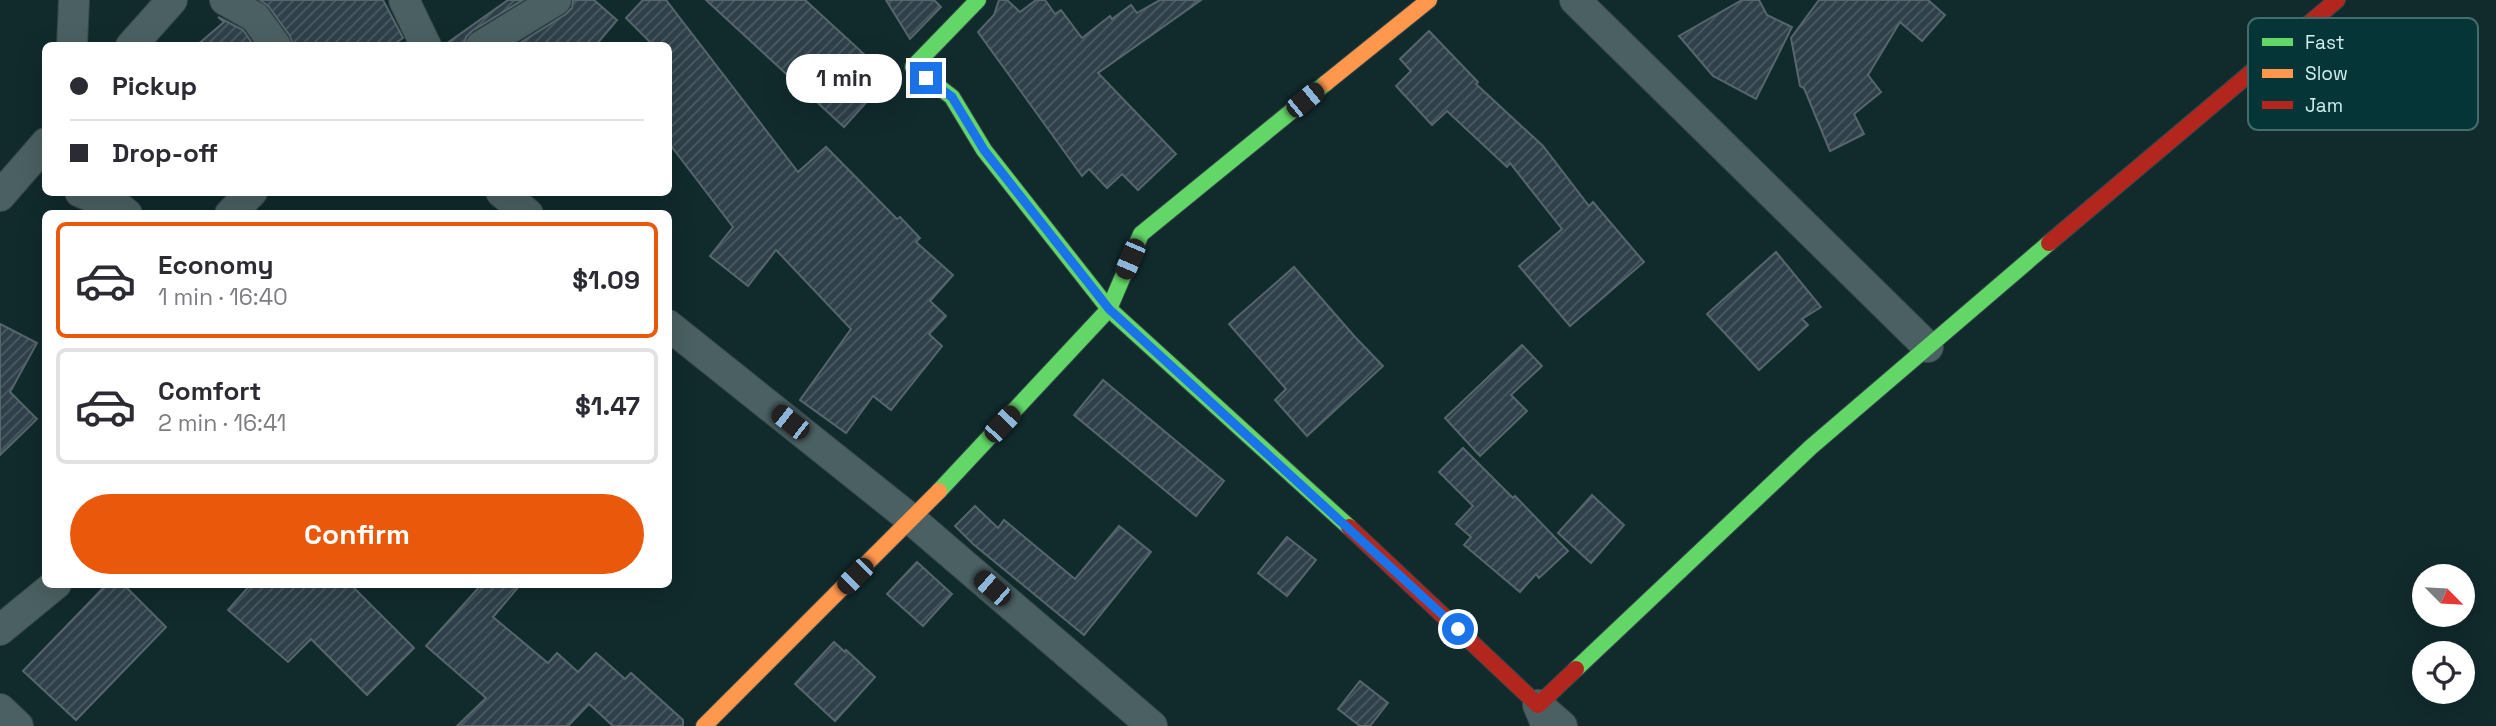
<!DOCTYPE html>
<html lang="en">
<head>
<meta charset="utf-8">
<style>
  :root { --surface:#fff; --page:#f2f2f3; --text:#2b2b33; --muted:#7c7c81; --line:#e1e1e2; --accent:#ea580c }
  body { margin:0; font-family:"Space Grotesk",sans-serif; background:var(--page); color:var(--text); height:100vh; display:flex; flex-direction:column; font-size:26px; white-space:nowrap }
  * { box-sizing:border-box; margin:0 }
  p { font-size:23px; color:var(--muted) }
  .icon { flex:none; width:38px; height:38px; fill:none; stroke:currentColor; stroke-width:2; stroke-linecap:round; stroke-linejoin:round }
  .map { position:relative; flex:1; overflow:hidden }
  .drawer { position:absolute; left:42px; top:210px; width:630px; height:378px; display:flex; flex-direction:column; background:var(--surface); border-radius:10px; box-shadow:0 7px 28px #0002 }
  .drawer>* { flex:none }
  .guide { position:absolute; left:42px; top:42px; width:630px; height:154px; border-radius:10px; box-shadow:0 7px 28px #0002; display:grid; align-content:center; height:154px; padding:0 28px; background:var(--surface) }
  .needle { width:46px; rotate:114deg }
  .tools { position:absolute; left:2412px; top:564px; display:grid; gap:14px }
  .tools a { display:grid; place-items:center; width:63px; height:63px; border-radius:50%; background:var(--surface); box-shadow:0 7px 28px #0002; font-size:35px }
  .end { position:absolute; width:32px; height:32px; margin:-16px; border:9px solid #1a73e8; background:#fff; box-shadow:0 0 0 4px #fff }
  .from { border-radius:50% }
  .bubble { position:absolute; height:49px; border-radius:24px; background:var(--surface); box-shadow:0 7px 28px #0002; font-size:23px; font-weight:800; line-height:49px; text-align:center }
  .car { position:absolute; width:21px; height:42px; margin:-21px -10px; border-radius:9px; box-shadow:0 0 5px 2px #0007; background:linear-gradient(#222 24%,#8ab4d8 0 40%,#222 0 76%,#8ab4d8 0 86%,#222 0) }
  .guide b { display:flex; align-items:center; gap:24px; height:66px; font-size:26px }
  .guide b+b { border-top:2px solid var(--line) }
  .guide i { width:18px; height:18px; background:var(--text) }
  ul { padding:12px 0 0; list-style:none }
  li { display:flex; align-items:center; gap:21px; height:116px; margin:0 14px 10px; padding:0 14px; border:4px solid var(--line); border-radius:10px }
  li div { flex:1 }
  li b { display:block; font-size:26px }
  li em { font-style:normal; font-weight:800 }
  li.current { border-color:var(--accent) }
  li>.icon { width:63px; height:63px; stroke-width:1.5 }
  .button { display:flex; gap:14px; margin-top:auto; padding:14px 28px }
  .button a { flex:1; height:80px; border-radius:42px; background:var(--accent); color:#fff; font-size:28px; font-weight:800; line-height:80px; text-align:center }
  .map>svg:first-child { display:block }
</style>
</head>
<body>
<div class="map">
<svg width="2496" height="726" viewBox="0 0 2496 726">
  <defs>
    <pattern id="building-hatch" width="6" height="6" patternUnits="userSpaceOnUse" patternTransform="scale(1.75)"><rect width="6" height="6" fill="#2f404a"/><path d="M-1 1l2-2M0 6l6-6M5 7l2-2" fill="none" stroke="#4c5c64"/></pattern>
  </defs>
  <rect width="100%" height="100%" fill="#112a2c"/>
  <g fill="url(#building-hatch)" stroke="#56666d" stroke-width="2">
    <polygon points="260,0 383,0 403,38 391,46 293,46 290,36 269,7"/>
    <polygon points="508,0 523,0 472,31 466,37 464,46 443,46"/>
    <polygon points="573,0 594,0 617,20 595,46 515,46 566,14 572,8"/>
    <polygon points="643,0 666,0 798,172 826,147 897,219 900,217 920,238 916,242 953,275 930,301 946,316 929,334 942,346 891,410 873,396 846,433 800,400 851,329 776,250 748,286 710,256 733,227 668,142 668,46 654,46 626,18"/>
    <polygon points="706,0 805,0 889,77 844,127"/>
    <polygon points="886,0 934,0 941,7 910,39"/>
    <polygon points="999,0 1007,0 1020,12 1036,0 1045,0 1055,14 1061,10 1082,38 1110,16 1112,19 1131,5 1137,13 1160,0 1201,0 1098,73 1176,154 1138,190 1122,174 1107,188 1089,169 1082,176 978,32 994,15"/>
    <polygon points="1742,0 1759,0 1767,15 1792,27 1756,99 1713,76 1679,36"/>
    <polygon points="1819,0 1928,0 1945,15 1922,41 1900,22 1868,75 1881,92 1854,114 1864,134 1830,151 1804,88 1800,86 1791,38"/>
    <polygon points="218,17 243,30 254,46 196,46 224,22"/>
    <polygon points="1429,31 1478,82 1476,84 1543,146 1589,206 1593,202 1644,262 1570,326 1519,266 1562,229 1510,163 1507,167 1447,111 1432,125 1396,86 1411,71 1400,59"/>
    <polygon points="1776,252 1821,307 1802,319 1808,325 1759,370 1707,314"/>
    <polygon points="1294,267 1355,337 1383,366 1307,436 1275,400 1286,389 1229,324"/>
    <polygon points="0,324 37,343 10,392 37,419 0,455"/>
    <polygon points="1522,345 1542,366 1511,395 1527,411 1480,456 1445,418"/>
    <polygon points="1103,380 1224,481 1196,516 1074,415"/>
    <polygon points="1463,448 1513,498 1515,496 1568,551 1539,578 1536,574 1520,592 1464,545 1471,537 1456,524 1473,506 1439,472"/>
    <polygon points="1592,495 1624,525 1591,563 1558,533"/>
    <polygon points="975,506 998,528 1004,520 1075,579 1119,526 1151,552 1084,635 973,544 955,526"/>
    <polygon points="1287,537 1316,560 1287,596 1258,573"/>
    <polygon points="917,562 952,594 923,626 887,594"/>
    <polygon points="107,584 123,584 166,627 76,720 23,671"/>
    <polygon points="251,584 350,584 414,648 367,695 311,639 288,662 228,610"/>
    <polygon points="482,584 521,584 493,617 548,663 557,653 578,672 596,653 625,679 631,673 683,720 683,726 613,726 589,704 568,726 457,726 486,698 426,646"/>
    <polygon points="834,642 845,652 846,650 875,677 835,721 795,684"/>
    <polygon points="1360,681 1388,703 1370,726 1360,726 1338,709"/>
  </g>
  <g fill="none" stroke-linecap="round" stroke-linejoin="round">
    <g stroke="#344748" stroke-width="32">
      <g id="street">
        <polyline points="225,0 255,17 276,46"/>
        <polyline points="404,0 426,46"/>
        <polyline points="1575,0 1928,347"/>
        <polyline points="72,46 74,0"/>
        <polyline points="131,46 172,0"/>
        <polyline points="481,46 556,0"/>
        <polyline points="80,192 121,209 127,214"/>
        <polyline points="501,192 528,214"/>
        <polyline points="0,196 46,143"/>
        <polyline points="230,214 252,192"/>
        <polyline points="668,325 912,520 1152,726"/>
        <polyline points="0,630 56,584"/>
        <polyline points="0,709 18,726"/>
        <polyline points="1547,726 1538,705 1562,726"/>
      </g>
    </g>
    <g stroke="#344748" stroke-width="18">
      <g id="fast">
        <polyline points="978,0 913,67 952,97 984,150 1109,309 1349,527"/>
        <polyline points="939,491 1109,309 1141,234 1326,83"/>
        <polyline points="1576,669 1811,447 2049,243"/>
      </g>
    </g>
    <g stroke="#344748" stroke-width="18">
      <g id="slow">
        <polyline points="1326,83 1429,0"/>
        <polyline points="704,726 939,491"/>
      </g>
    </g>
    <g stroke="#344748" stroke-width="18">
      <g id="jam">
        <polyline points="2049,243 2337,0"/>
        <polyline points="1349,527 1538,705 1576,669"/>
      </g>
    </g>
    <use href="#street" stroke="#4b6062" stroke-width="30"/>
    <use href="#fast" stroke="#63d668" stroke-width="16"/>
    <use href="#slow" stroke="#ff974d" stroke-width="16"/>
    <use href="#jam" stroke="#b3261e" stroke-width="16"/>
  </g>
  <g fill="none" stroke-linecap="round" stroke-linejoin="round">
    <polyline stroke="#1a73e8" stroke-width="9" points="926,78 952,97 984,150 1109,309 1458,629"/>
  </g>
  <rect x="2248" y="18" width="230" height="112" rx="10" fill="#063537" stroke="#436c6e" stroke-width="2"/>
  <rect x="2262" y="38" width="31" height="8" fill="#63d668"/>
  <rect x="2262" y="69" width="31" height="9" fill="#ff974d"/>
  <rect x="2262" y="101" width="31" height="8" fill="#b3261e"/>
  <g font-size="19" fill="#d1edee">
    <text x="2305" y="49">Fast</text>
    <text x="2305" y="80">Slow</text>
    <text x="2305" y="112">Jam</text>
  </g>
</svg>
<div class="tools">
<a><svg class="needle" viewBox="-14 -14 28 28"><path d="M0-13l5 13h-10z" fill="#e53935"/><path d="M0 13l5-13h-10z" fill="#7c7c81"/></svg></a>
<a><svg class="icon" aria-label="locate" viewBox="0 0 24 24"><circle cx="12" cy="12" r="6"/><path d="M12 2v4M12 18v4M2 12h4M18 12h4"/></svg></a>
</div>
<i class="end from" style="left:1458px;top:629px"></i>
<i class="end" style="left:926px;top:78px"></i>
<div class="bubble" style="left:786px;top:54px;width:116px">1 min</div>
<i class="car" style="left:1305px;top:100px;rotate:51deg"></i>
<i class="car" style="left:1130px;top:259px;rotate:203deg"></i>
<i class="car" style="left:790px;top:422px;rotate:308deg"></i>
<i class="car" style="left:1002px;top:424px;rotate:43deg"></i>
<i class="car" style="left:855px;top:576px;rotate:225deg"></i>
<i class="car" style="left:992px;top:588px;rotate:311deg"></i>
<div class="guide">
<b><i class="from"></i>Pickup</b>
<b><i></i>Drop-off</b>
</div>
<section class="drawer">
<ul>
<li class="current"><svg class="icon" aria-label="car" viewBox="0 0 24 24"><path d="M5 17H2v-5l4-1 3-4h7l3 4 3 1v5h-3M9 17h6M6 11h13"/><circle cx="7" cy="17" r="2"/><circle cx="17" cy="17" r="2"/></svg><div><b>Economy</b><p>1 min · 16:40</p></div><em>$1.09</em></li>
<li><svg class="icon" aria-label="car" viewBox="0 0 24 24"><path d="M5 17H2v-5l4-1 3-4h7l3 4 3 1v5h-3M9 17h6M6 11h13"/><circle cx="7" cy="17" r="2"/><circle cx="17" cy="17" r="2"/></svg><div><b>Comfort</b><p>2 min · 16:41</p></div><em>$1.47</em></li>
</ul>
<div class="button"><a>Confirm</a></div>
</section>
</div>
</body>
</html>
